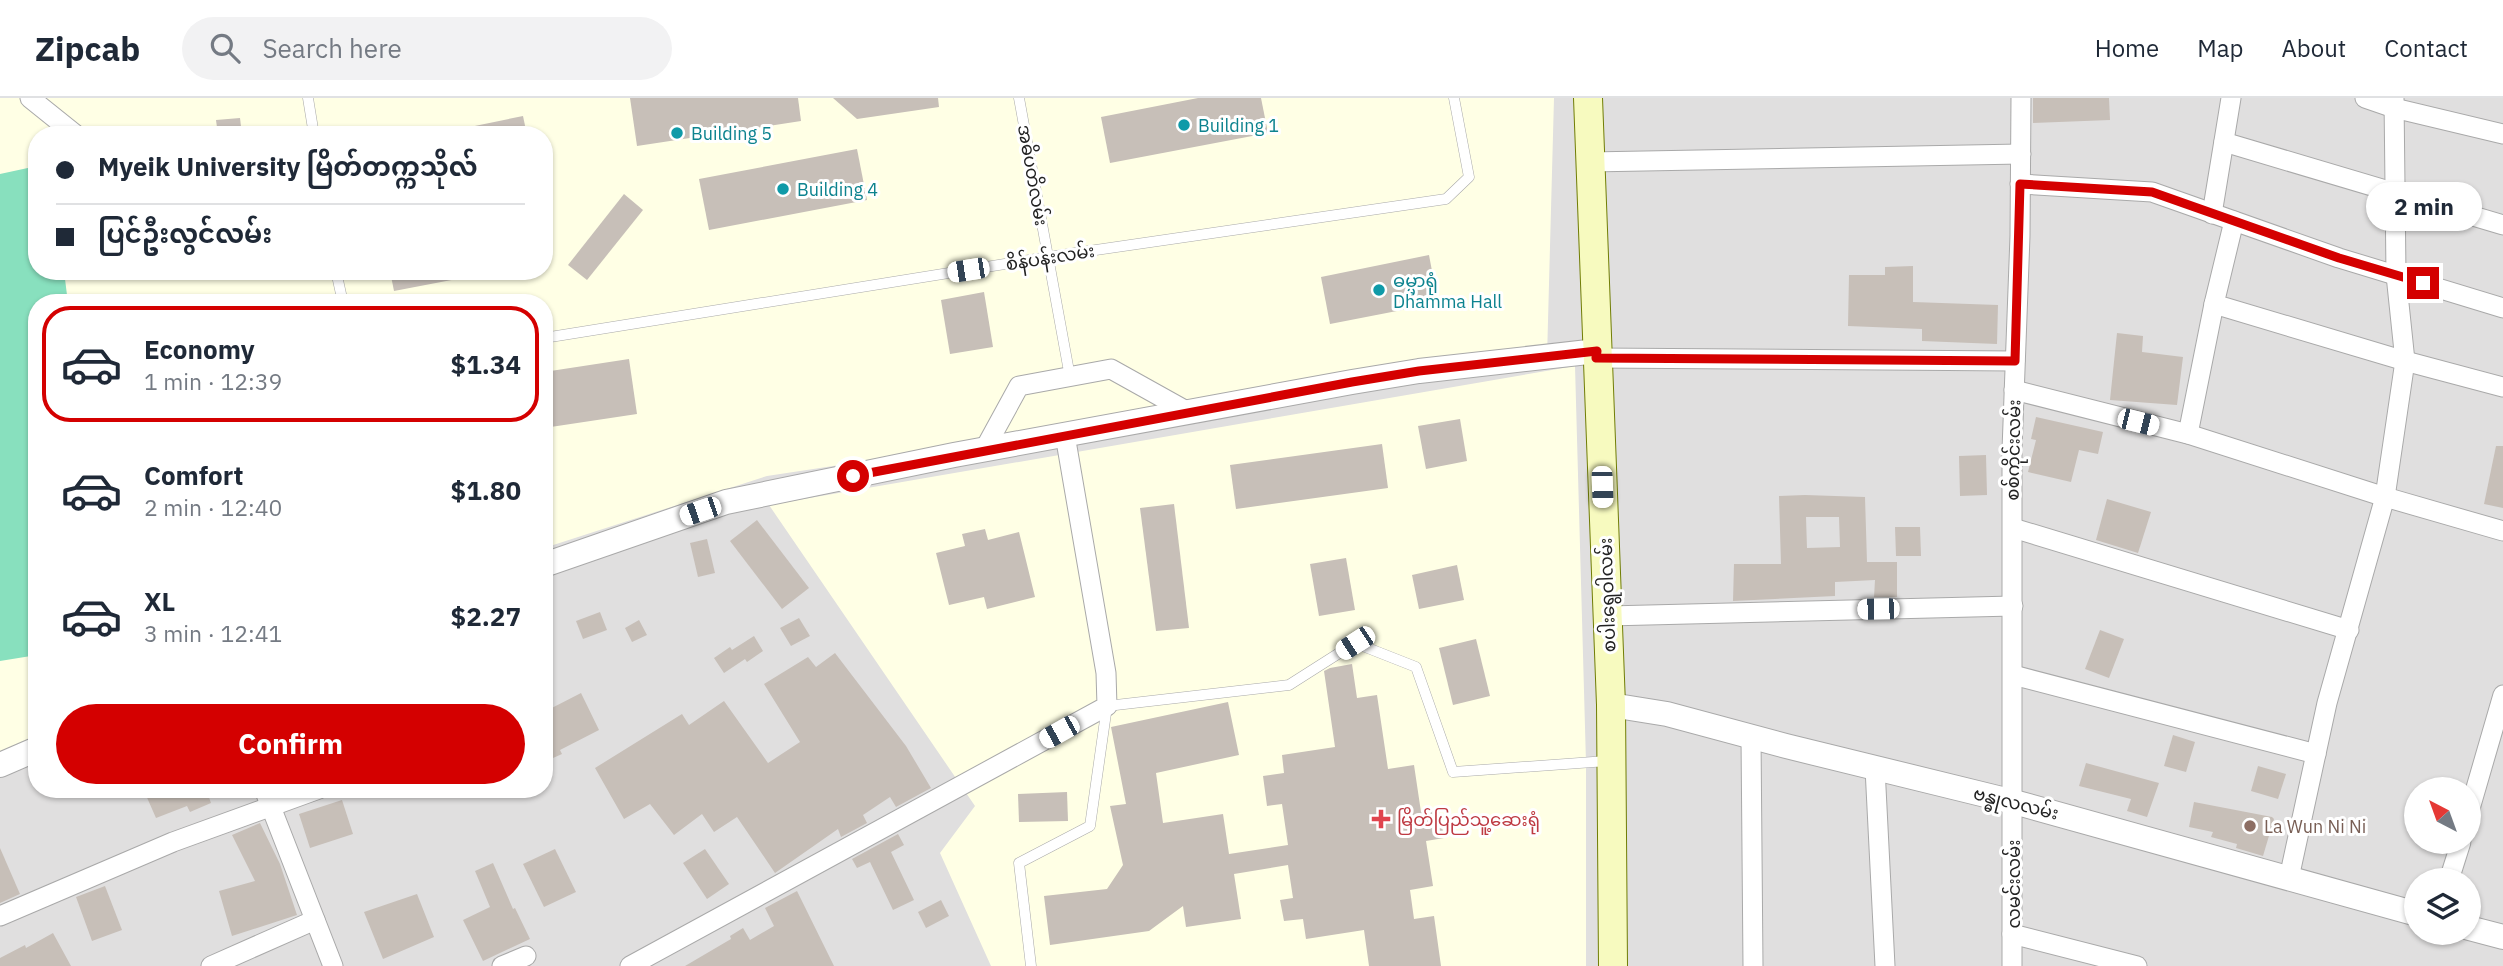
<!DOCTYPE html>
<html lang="en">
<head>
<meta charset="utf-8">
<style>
  :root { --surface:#fff; --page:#f2f2f3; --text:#1f2937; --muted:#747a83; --line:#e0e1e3; --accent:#d40000 }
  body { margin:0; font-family:"IBM Plex Sans","Noto Sans Myanmar",sans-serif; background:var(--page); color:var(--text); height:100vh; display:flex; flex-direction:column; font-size:26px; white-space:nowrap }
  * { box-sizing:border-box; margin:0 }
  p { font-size:23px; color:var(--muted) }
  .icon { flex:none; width:38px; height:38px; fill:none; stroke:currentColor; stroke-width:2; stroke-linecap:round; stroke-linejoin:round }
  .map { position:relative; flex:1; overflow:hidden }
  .details { position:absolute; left:28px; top:196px; width:525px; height:504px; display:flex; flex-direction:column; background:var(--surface); border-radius:28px; box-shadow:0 2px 5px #0004 }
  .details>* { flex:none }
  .top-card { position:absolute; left:28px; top:28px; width:525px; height:154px; border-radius:28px; box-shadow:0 2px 5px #0004; display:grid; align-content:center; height:154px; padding:0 28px; background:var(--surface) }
  .needle { width:46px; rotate:319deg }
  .tools { position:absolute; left:2404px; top:679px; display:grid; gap:14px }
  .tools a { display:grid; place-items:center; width:77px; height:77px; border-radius:50%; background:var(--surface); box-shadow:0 2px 5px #0004; font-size:35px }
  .end { position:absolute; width:32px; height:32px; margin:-16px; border:9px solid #d40000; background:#fff; box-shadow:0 0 0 4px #fff }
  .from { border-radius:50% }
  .bubble { position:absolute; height:49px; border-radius:24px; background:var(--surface); box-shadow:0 2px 5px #0004; font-size:23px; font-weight:700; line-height:49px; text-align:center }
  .car { position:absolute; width:21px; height:42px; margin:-21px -10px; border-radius:9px; box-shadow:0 0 5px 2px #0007; background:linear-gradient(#fff 24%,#345 0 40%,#fff 0 76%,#345 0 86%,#fff 0) }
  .top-card b { display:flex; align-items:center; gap:24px; height:66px; font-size:26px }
  .top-card b+b { border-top:2px solid var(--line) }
  .top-card i { width:18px; height:18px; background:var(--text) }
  ul { padding:12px 0 0; list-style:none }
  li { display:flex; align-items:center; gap:21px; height:116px; margin:0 14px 10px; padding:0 14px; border:4px solid transparent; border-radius:28px }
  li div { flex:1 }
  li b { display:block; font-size:26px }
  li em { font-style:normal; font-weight:700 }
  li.current { border-color:var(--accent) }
  li>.icon { width:63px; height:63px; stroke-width:1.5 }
  .cta { display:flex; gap:14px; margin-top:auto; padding:14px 28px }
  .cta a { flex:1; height:80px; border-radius:42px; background:var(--accent); color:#fff; font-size:28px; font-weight:700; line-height:80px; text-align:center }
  header { display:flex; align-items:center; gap:42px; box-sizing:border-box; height:98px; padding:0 35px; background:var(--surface); border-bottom:2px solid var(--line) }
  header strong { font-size:33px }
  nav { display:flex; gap:38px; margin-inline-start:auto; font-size:24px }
  .search { width:490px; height:63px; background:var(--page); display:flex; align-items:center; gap:18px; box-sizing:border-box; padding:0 24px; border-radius:38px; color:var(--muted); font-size:26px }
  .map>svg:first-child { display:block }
</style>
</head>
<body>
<header>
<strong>Zipcab</strong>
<div class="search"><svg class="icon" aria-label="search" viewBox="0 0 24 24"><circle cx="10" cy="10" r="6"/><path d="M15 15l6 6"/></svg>Search here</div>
<nav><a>Home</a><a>Map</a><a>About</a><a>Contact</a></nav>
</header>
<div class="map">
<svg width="2503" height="868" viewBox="0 0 2503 868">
  <rect width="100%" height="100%" fill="#f2efe9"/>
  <path fill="#e0dfdf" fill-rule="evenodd" d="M0,0H2503V868H0ZM37,37H544V173H37ZM37,205H544V691H37ZM2417,691H2469V744H2417ZM2417,782H2469V835H2417Z"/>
  <g fill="#ffffe5" fill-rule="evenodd">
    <path d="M0,0H1554L1547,260L767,378L544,450V205H37V639L0,654ZM37,37H544V173H37Z"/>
    <polygon points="1575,268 1586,665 1586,868 991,868 940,755 975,708 769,407"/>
  </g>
  <polygon fill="#88e0be" points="37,68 37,173 64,173 68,205 37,205 37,557 0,563 0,76"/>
  <g fill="#c7bfb8" fill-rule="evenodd">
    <polygon points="630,0 798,0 801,23 637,48"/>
    <polygon points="833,0 938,0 939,9 857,21"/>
    <polygon points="1198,0 1261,0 1268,35 1110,65 1101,19"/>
    <polygon points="2033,0 2109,0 2110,22 2033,25"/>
    <polygon points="523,18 527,37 466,37 465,30"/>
    <polygon points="240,20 242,37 218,37 216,22"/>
    <polygon points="857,51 867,102 709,132 699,81"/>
    <polygon points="624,96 643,112 587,182 568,167"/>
    <polygon points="1429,157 1438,205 1330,226 1321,179"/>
    <polygon points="1913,168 1913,204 1998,207 1997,246 1922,243 1922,231 1848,228 1849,177 1885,177 1885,169"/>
    <polygon points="390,173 461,173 462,180 394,193"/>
    <polygon points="984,194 993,249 950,256 941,202"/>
    <polygon points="2117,235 2143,238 2142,254 2183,259 2177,307 2110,302"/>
    <polygon points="629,261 637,316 544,330 544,274"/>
    <polygon points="2036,319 2103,334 2098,356 2079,352 2071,384 2028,374 2036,342 2031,341"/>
    <polygon points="1460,321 1467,363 1426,371 1418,328"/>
    <polygon points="1382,346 1388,390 1236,411 1230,367"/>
    <polygon points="2496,348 2503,348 2503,410 2484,406"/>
    <polygon points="1986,357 1987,397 1960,398 1959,358"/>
    <path d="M1805,397L1865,399L1867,464H1897V499H1874L1875,482L1835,484V498L1733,503L1734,466H1781L1779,398ZM1806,419H1839L1840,449L1807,450Z"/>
    <polygon points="2107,401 2151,414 2138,455 2096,442"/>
    <polygon points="1174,406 1189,530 1156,533 1140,410"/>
    <polygon points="757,422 809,490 782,511 730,443"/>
    <polygon points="1895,429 1920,429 1921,458 1896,458"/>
    <polygon points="985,431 988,442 1019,434 1035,499 987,511 984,499 949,507 936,455 965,448 962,436"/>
    <polygon points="707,441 715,475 698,479 690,445"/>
    <polygon points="1346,460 1355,512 1319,518 1310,466"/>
    <polygon points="1457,467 1464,502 1419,511 1412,477"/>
    <polygon points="600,514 607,532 583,541 576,523"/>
    <polygon points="799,520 810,538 791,548 780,530"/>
    <polygon points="639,522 647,537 632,544 625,530"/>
    <polygon points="2100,532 2124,541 2109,580 2085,571"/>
    <polygon points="754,538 763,553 747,564 745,561 724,575 714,560 730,549 732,552"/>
    <polygon points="1476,541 1490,598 1453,607 1439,550"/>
    <polygon points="835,555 906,648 931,690 896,709 890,699 863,717 867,725 841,739 838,731 775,775 737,719 714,734 702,716 674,737 650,706 624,721 595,670 682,616 689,627 724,603 768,665 800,644 764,586 808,559 816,569"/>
    <polygon points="1352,566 1357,600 1377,597 1388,671 1414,667 1421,714 1439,711 1444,740 1426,743 1433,788 1410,792 1414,821 1434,818 1441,868 1369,868 1364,832 1306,841 1303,821 1284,823 1280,802 1293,800 1288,767 1234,776 1241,821 1186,829 1183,808 1149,833 1050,847 1044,798 1107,791 1123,767 1110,708 1126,706 1111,629 1228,604 1239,657 1156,675 1163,725 1223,716 1229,756 1288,747 1282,706 1267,708 1263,678 1284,675 1282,657 1335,649 1324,573 1330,570"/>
    <polygon points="581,595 599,632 560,652 562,656 544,664 544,614"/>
    <polygon points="2173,637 2195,644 2186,674 2164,668"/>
    <polygon points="2086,665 2159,685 2147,719 2127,713 2131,701 2079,688"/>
    <polygon points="2258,668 2286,676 2278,701 2251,693"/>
    <polygon points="154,691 168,691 171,699 190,691 206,691 211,705 190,714 187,708 156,720 145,695"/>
    <polygon points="1067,694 1068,723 1019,724 1018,696"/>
    <polygon points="342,702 353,736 310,750 299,716"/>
    <polygon points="2194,704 2272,719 2274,721 2263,758 2236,750 2237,746 2211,739 2213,734 2189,729"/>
    <polygon points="260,725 280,766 297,817 232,838 219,793 255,783 232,737"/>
    <polygon points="898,736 904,747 891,754 914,802 893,812 870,764 857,770 852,761"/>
    <polygon points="0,750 20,796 0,805"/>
    <polygon points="555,751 576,794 544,809 523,766"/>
    <polygon points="705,751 729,786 707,801 683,765"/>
    <polygon points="493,765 513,811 515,810 530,841 483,863 463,822 490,809 475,773"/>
    <polygon points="105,788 122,832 92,843 76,799"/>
    <polygon points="797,793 834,868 685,868 731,841 730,838 743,830 750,842 774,828 765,810"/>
    <polygon points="417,796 434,839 383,861 364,814"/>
    <polygon points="941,802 949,818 926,830 918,814"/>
    <polygon points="53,835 71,868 0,868 0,860 25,847 26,850"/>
  </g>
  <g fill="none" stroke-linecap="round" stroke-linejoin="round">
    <g stroke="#a9a9a9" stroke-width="11">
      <g id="service">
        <polyline points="308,0 314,37"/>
        <polyline points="1019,0 1070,279"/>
        <polyline points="336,173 343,205"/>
        <polyline points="544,240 1048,159 1446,101 1469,79 1454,0"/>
        <polyline points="1031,868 1019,765 1090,728 1107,608 1289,587 1355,545 1416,569 1453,674 1607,663"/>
      </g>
    </g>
    <g stroke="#a9a9a9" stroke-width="21">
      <g id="minor">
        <polyline points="30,0 76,37"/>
        <polyline points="2365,0 2394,10 2503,36"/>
        <polyline points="2224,44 2503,127"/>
        <polyline points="1590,64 2021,56"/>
        <polyline points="2020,86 2152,94 2339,160 2503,210"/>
        <polyline points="2212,116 2231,0"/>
        <polyline points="2234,123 2214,206 2405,263 2503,289"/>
        <polyline points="1596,260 2015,263"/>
        <polyline points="2014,292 2188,336 2385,399 2503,433"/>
        <polyline points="2188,336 2214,206"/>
        <polyline points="984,352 1019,288 1111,271 1190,315"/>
        <polyline points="2013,430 2349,532"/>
        <polyline points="1608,518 2013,508"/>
        <polyline points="2013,577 2316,656"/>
        <polyline points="1751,639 1753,868"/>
        <polyline points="1875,670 1885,868"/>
        <polyline points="264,691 333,868"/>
        <polyline points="2469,714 2503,597"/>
        <polyline points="2289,780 2327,605 2385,399 2405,263 2396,177 2394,0"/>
        <polyline points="2449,782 2461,744"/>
        <polyline points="0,818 173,744 319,691"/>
        <polyline points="2012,836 2137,868"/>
        <polyline points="211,868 315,822"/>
        <polyline points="502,868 526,858"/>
        <polyline points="630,868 1107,608 1106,575 1065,337"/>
        <polyline points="2012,868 2012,352 2020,138 2021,0"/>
      </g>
    </g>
    <g stroke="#a9a9a9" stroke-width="26">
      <g id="tertiary">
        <polyline points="544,467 726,404 954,357 1352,284 1419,273 1597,253"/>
        <polyline points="1611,607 1667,616 1786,648 2014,704 2417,816"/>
        <polyline points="0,667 37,651"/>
        <polyline points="2469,830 2503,839"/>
      </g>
    </g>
    <g stroke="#707d05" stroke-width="30">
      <polyline id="secondary" points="1588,0 1611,607 1613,868"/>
    </g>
    <use href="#service" stroke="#fff" stroke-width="10"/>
    <use href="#minor" stroke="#fff" stroke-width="19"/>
    <use href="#tertiary" stroke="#fff" stroke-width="24"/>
    <use href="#secondary" stroke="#f7fabf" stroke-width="28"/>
  </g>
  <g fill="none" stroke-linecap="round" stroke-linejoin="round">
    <polyline stroke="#d40000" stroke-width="9" points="853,378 1352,284 1419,273 1597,253 1596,260 2015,263 2020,86 2152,94 2339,160 2423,185"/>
  </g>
  <g fill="#0f9aa8" stroke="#fff" stroke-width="2.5">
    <circle cx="1184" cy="27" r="7"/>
    <circle cx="677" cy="35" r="7"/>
    <circle cx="783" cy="91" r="7"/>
    <circle cx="1379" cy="192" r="7"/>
  </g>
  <path fill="#e0444e" stroke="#fff" stroke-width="2.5" d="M1377.5 710.5h7v7h7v7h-7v7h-7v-7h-7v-7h7z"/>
  <circle fill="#8d6e63" stroke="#fff" stroke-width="2.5" cx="2250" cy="728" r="7"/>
  <g text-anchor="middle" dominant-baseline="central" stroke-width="6" stroke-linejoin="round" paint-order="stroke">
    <g font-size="18" fill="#0d838f" stroke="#fff" text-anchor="start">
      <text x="1198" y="27">Building 1</text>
      <text x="691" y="35">Building 5</text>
      <text x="797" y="91">Building 4</text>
      <text x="1393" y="182">ဓမ္မာရုံ<tspan x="1393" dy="21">Dhamma Hall</tspan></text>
    </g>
    <g font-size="18" fill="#222" stroke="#fff">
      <text transform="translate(1033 77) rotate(80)">အဓိပတိလမ်း</text>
      <text transform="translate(1050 159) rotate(-9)">စိန်ပန်းလမ်း</text>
      <text transform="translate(2013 352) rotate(-89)">စစ်ကိုင်းလမ်း</text>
      <text transform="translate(1607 497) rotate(-92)">စပါးရွေဝါလမ်း</text>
      <text transform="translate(2016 705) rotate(14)">ဗန္ဓုလလမ်း</text>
      <text transform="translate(2013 786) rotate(-90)">လမင်းလမ်း</text>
    </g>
    <g font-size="18" fill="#be3a42" stroke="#fff" text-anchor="start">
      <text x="1397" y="721">မြိတ်ပြည်သူ့ဆေးရုံ</text>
    </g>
    <g font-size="18" fill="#785e54" stroke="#fff" text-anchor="start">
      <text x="2264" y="728">La Wun Ni Ni</text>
    </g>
  </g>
</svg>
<div class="tools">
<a><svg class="needle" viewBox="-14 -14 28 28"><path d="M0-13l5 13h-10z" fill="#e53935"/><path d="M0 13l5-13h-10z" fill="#747a83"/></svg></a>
<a><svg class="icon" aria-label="layers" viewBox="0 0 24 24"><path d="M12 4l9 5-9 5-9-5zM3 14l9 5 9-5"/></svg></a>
</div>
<i class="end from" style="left:853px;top:378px"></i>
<i class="end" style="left:2423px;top:185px"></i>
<div class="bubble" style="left:2366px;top:84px;width:116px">2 min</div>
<i class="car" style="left:968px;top:172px;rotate:261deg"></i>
<i class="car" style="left:2138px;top:324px;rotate:104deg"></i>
<i class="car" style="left:1602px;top:389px;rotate:178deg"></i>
<i class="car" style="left:700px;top:413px;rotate:251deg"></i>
<i class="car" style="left:1878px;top:511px;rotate:269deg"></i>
<i class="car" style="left:1355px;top:545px;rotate:237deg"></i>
<i class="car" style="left:1059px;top:634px;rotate:241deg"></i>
<div class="top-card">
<b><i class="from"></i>Myeik University မြိတ်တက္ကသိုလ်</b>
<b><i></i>ပြင်ဦးလွင်လမ်း</b>
</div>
<section class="details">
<ul>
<li class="current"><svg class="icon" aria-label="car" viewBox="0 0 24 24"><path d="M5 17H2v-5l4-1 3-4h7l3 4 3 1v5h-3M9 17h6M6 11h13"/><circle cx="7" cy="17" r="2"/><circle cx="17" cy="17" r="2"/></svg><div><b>Economy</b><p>1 min · 12:39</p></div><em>$1.34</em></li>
<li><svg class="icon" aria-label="car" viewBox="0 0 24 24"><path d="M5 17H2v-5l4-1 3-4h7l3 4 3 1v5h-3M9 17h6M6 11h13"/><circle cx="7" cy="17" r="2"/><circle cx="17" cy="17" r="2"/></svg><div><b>Comfort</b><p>2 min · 12:40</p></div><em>$1.80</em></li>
<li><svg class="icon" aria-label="car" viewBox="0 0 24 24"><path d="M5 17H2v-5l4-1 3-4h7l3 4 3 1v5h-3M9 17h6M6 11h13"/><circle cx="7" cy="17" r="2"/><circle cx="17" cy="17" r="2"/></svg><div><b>XL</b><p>3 min · 12:41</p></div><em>$2.27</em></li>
</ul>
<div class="cta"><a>Confirm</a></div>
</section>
</div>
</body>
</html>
